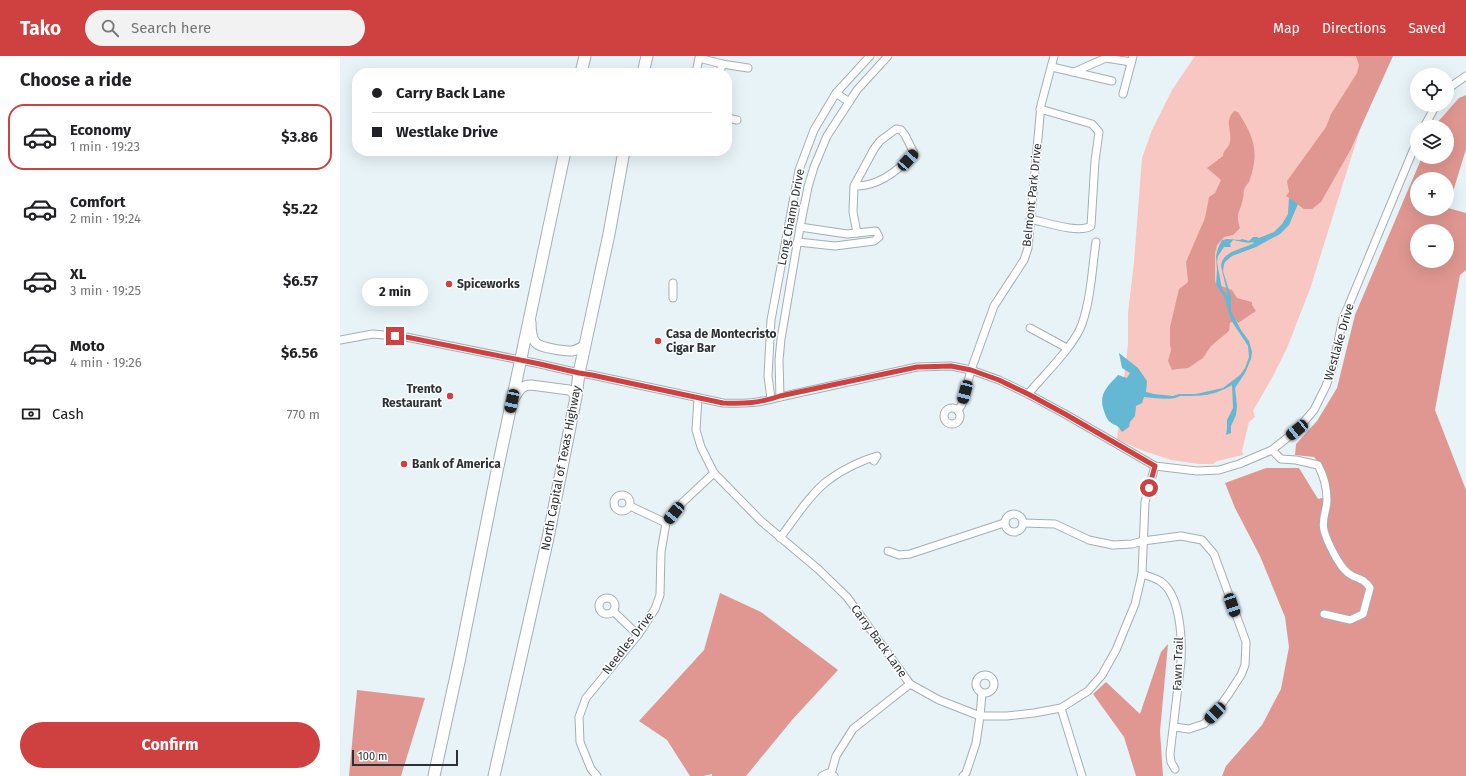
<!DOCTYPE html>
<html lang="en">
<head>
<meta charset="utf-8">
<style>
  :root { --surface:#fff; --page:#f2f2f2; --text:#202124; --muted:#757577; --line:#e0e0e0; --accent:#cf4041 }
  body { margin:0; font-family:"Fira Sans",sans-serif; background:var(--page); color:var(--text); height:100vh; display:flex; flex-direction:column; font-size:15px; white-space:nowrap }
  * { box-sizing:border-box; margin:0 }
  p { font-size:13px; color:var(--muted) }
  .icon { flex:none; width:22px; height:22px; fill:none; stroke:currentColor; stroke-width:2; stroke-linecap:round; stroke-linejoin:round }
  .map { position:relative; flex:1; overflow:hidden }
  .side { display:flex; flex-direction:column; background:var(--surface); width:340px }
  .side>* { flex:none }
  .banner { position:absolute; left:12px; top:12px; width:380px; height:88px; border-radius:16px; box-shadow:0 4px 16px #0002; display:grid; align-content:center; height:88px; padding:0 20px; background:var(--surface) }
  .controls { position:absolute; left:1070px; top:12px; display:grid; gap:8px }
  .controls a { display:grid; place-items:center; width:44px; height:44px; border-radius:50%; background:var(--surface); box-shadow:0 4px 16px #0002; font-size:20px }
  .scale { position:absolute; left:12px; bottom:10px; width:106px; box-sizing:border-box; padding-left:4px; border:2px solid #2d3133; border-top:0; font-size:11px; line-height:14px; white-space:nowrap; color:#2d3133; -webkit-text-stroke:3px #fcfeff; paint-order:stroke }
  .end { position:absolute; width:18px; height:18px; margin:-9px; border:5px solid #cf4041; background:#fff; box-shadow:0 0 0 2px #fff }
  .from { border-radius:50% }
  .bubble { position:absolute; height:28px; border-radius:14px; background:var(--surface); box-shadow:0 4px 16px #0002; font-size:13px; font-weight:700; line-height:28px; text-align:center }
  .car { position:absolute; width:12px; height:24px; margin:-12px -6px; border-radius:5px; box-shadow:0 0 3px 1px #0007; background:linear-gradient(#222 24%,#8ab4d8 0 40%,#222 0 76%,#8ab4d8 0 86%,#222 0) }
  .banner b { display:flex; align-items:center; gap:14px; height:38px; font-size:15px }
  .banner b+b { border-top:1px solid var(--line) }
  .banner i { width:10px; height:10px; background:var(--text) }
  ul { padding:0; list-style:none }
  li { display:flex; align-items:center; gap:12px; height:66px; margin:0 8px 6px; padding:0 12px; border:2px solid transparent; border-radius:16px }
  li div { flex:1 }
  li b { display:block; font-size:15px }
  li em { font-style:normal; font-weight:700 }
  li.active { border-color:var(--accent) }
  li>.icon { width:36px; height:36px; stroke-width:1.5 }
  h2 { padding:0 20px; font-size:18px; line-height:48px }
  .pay { display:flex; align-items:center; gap:10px; height:44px; padding:0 20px; font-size:15px }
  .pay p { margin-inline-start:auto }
  .cta { display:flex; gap:8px; margin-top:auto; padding:8px 20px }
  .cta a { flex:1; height:46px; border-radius:24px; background:var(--accent); color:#fff; font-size:16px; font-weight:700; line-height:46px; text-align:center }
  header { display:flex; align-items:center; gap:24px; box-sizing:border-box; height:56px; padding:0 20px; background:var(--accent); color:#fff }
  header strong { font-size:19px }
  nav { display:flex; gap:22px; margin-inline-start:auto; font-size:14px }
  .search { width:280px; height:36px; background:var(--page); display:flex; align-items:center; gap:10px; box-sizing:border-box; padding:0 14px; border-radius:22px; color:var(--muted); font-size:15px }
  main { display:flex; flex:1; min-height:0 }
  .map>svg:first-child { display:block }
</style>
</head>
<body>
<header>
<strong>Tako</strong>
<div class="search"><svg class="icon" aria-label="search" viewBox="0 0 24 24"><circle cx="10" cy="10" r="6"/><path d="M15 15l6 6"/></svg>Search here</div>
<nav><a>Map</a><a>Directions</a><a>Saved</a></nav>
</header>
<main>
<section class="side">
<h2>Choose a ride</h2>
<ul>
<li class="active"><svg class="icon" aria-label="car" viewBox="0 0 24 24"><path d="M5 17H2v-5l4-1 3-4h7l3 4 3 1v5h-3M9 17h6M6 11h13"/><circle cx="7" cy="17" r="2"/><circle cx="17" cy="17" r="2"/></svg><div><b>Economy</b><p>1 min · 19:23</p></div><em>$3.86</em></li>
<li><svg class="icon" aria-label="car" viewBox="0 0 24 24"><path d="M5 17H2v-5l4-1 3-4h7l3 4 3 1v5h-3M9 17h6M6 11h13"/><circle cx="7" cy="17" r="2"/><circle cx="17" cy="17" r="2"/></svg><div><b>Comfort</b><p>2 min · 19:24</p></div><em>$5.22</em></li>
<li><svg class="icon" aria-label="car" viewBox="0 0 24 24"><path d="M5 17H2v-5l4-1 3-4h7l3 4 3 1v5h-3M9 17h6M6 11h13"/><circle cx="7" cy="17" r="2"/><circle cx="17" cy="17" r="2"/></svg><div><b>XL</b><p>3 min · 19:25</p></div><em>$6.57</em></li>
<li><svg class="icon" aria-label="car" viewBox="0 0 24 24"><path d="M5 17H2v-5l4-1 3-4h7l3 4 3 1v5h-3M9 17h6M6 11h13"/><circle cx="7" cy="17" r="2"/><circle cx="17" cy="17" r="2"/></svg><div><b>Moto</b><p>4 min · 19:26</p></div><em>$6.56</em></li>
</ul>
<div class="pay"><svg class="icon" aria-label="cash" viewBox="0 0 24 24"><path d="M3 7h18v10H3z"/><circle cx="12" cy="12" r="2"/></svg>Cash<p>770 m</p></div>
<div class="cta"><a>Confirm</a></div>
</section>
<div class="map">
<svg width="1126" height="720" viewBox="0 0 1126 720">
  <rect width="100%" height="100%" fill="#e7f3f7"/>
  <polygon fill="#f8c7c2" points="855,0 1043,0 970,233 947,292 933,320 913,355 915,361 909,366 902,395 903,399 877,405 873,408 859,408 831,404 801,394 777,383 788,288 788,257 794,206 802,102 812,74 832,34"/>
  <g fill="#e09791" fill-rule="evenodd">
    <polygon points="1016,0 1053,0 1011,93 981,146 972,153 964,153 946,140 949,136 947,125 986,71 991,58 1017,17 1019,9"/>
    <path d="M1126,39V93L1108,152L1126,157V214L1120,219L1095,354L1126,434V720H882L886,710L922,669L941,633L949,591L945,561L920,500L895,452L885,427L926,412H959L978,443L989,440L983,411L974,401L955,399L956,388L977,365L997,332L1015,259L1082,101H1107V71H1094L1096,68L1119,42ZM1077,123H1107V153H1077ZM1077,175H1107V205H1077Z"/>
    <path d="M894,55L898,56C914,81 920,96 909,126C907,128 905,131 904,134C903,137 904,140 903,143C900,157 895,157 900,172L893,179L884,181L877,189L875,197V224L876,228L892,234L897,242L912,246V249L916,255L898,267L896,264L890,267L889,275L871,290L863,302L848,312L837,313L832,314L828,305L831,294L830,288V271L839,233L847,227L848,225L846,206L865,162L869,141L875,137L881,124L867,112L883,100C883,94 889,92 890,86C892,73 884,66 894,55Z"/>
    <polygon points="380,537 421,556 498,614 452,664 406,720 372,720 372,718 363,720 350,720 327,684 299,665 364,594"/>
    <polygon points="828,588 820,675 823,720 796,720 784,681 753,638 766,626 800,658 821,596"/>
    <polygon points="17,634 85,642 61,720 9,720"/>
  </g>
  <path fill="#65b8d3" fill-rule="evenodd" d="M949,142L958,148L949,169L940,178L916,191L892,200L885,206L884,209L883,215L891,241V255L901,274L909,285L912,296L911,303L905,317L895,332L897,350L896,359L891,370V377L886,379L887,372V364L893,352L892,329C873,340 863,340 840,340C833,345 813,342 804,341L802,347L796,350L795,360L790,366L789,371L782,376C777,367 776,371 770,366C767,364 765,358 764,355C758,338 767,331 778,319L787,322L790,317L782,312L779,297L798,312L807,325L806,336L814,338L833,340L839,338H856L883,332L900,319L905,312L909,301L908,290L891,264L884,240L876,229L877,214L876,200L878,192L882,184L887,183L900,184L902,183L909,185L913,181H917L919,182L934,176L942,168L948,158ZM893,184C899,185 907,188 913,186L914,187C903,193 882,195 881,210L888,240L882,233L877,206L878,200L884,191H891L890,188Z"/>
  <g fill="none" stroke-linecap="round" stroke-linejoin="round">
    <g stroke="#a4afb4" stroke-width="9">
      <g id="minor">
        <polyline points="712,11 772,25"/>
        <polyline points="734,16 766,2 791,6"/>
        <polyline points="356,17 359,2 382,8 408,12"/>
        <polyline points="380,17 382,8"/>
        <polyline points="1107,35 1113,29 1126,20"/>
        <polyline points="496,37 509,46"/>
        <polyline points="783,38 793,0"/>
        <polyline points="387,62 397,64"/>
        <polyline points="1084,71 1096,49"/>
        <path d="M514,130C538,131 559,114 574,97L565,79L561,74L556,73L540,85L534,93L514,130L513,156L517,177"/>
        <path d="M690,163C705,166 739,178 751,170L755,105L759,76L752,68L700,53"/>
        <polyline points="458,186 495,190 534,185 539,181 536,175 507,178 460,171"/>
        <polyline points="333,242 333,227"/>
        <polyline points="690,272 727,292"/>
        <path d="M0,284L33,278L66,281L200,308L239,317L252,319L383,347C405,348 420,347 440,341L577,311L611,310L631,314L659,324L688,338L725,358L815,410L857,415L879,414L899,408L932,394L957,374L974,354L986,330L993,310L1003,262L1008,251L1077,85"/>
        <path d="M688,338C703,320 735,289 742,268C751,242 752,213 756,186"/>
        <polyline points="440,341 439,304 441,283 460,171 468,131 474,111 487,80 517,34 548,0"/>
        <polyline points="358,342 356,374 361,391 374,417 421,465 478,513 507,541 570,628 599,644 640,660 667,660 694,657 721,652 748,635 762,619 776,594 795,548 802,518 805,446 815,410"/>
        <polyline points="431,343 428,320 431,264 459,114 474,74 496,37 530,0"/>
        <circle cx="612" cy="360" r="8"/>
        <polyline points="618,355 622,348 631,314 654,250 684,204 688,192 701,49 714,0"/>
        <path d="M932,394L941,403L956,404L978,409C984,420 987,431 987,444C987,454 981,464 984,474C987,486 999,510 1008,517C1017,524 1023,521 1030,532L1023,558L1010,564L984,558"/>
        <circle cx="282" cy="447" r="8"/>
        <polyline points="290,450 326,467"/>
        <circle cx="674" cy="467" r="9"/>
        <polyline points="683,467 715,468 749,484 773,489 792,488 803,485 841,480 862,484 874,498 906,586 905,609 901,619 888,639 875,657 864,668 849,673 834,671"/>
        <path d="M440,482C453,465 472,435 490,423C504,413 520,405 537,400L534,405"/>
        <polyline points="548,495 559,499 570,498 664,467"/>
        <path d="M802,518C808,520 815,522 820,525C841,539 842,583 841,605L830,698L831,706L835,713"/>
        <circle cx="267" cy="550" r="8"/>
        <polyline points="273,555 298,579"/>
        <circle cx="645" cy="628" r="9"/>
        <polyline points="721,652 742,720"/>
        <polyline points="491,718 496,700 513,673 570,628"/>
        <polyline points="257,720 251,713 240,686 239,661 246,642 298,579 315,553 320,539 321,496 326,467 343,446 374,417"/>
        <polyline points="482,720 488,717 494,720"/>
        <polyline points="623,720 626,717 636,687 640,660 642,637"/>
      </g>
    </g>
    <g stroke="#a4afb4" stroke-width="11">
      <g id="major">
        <path d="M191,266C191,273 191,282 196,287C201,292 224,295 232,295C238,294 242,291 246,288"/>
        <path d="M174,343C179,335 181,329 191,329L229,334L231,335L236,341"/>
      </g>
    </g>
    <g stroke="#a4afb4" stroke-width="13">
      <g id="highway">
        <polyline points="241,17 245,0"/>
        <polyline points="303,17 307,0"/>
        <polyline points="94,720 119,606 156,420 225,95"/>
        <polyline points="154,720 208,482 236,341 239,317 269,178 284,95"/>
      </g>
    </g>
    <use href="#minor" stroke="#fff" stroke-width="7"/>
    <use href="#major" stroke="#fff" stroke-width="9"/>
    <use href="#highway" stroke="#fff" stroke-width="11"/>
  </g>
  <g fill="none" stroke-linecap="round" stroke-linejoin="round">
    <path stroke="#cf4041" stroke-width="5" d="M55,280L66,281L200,308L239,317L252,319L383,347C405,348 420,347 440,340L577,311L611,310L631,314L659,324L688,338L725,358L815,410L809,432"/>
  </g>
  <g fill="#cf4041" stroke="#fcfeff" stroke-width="1.5">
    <circle cx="109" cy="228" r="4"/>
    <circle cx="318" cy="285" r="4"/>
    <circle cx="110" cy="340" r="4"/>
    <circle cx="64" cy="408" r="4"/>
  </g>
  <g text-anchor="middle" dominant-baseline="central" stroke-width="3" stroke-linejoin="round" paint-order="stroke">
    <g font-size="12" fill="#2d3133" stroke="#fcfeff">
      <text transform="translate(692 139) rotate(-84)">Belmont Park Drive</text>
      <text transform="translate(451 161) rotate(-79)">Long Champ Drive</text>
      <text transform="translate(999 286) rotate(-74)">Westlake Drive</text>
      <text transform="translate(221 412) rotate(-79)">North Capital of Texas Highway</text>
      <text transform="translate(539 585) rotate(54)">Carry Back Lane</text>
      <text transform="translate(288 587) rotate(-52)">Needles Drive</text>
      <text transform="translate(838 608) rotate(-88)">Fawn Trail</text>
    </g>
    <g font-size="12" font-weight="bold" fill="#2d3133" stroke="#fcfeff" text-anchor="start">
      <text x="117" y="228">Spiceworks</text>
      <text x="326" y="278">Casa de Montecristo<tspan x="326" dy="14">Cigar Bar</tspan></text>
      <text x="102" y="333" text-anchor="end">Trento<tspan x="102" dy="14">Restaurant</tspan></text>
      <text x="72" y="408">Bank of America</text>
    </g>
  </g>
</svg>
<div class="controls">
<a><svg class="icon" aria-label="locate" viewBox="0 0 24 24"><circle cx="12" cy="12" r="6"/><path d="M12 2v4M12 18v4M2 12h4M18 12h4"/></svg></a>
<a><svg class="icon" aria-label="layers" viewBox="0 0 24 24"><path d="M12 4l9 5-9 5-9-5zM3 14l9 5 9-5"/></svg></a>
<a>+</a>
<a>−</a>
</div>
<div class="scale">100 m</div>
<i class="end from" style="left:809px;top:432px"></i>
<i class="end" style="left:55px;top:280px"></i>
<div class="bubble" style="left:22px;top:222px;width:66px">2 min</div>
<i class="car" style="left:568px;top:104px;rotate:42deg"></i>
<i class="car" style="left:625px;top:336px;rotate:195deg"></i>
<i class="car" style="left:172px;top:345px;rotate:192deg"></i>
<i class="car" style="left:957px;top:374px;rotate:231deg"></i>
<i class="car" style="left:334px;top:457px;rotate:219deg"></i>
<i class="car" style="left:892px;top:549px;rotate:161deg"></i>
<i class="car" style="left:875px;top:657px;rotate:224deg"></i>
<div class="banner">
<b><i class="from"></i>Carry Back Lane</b>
<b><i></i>Westlake Drive</b>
</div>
</div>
</main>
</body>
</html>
